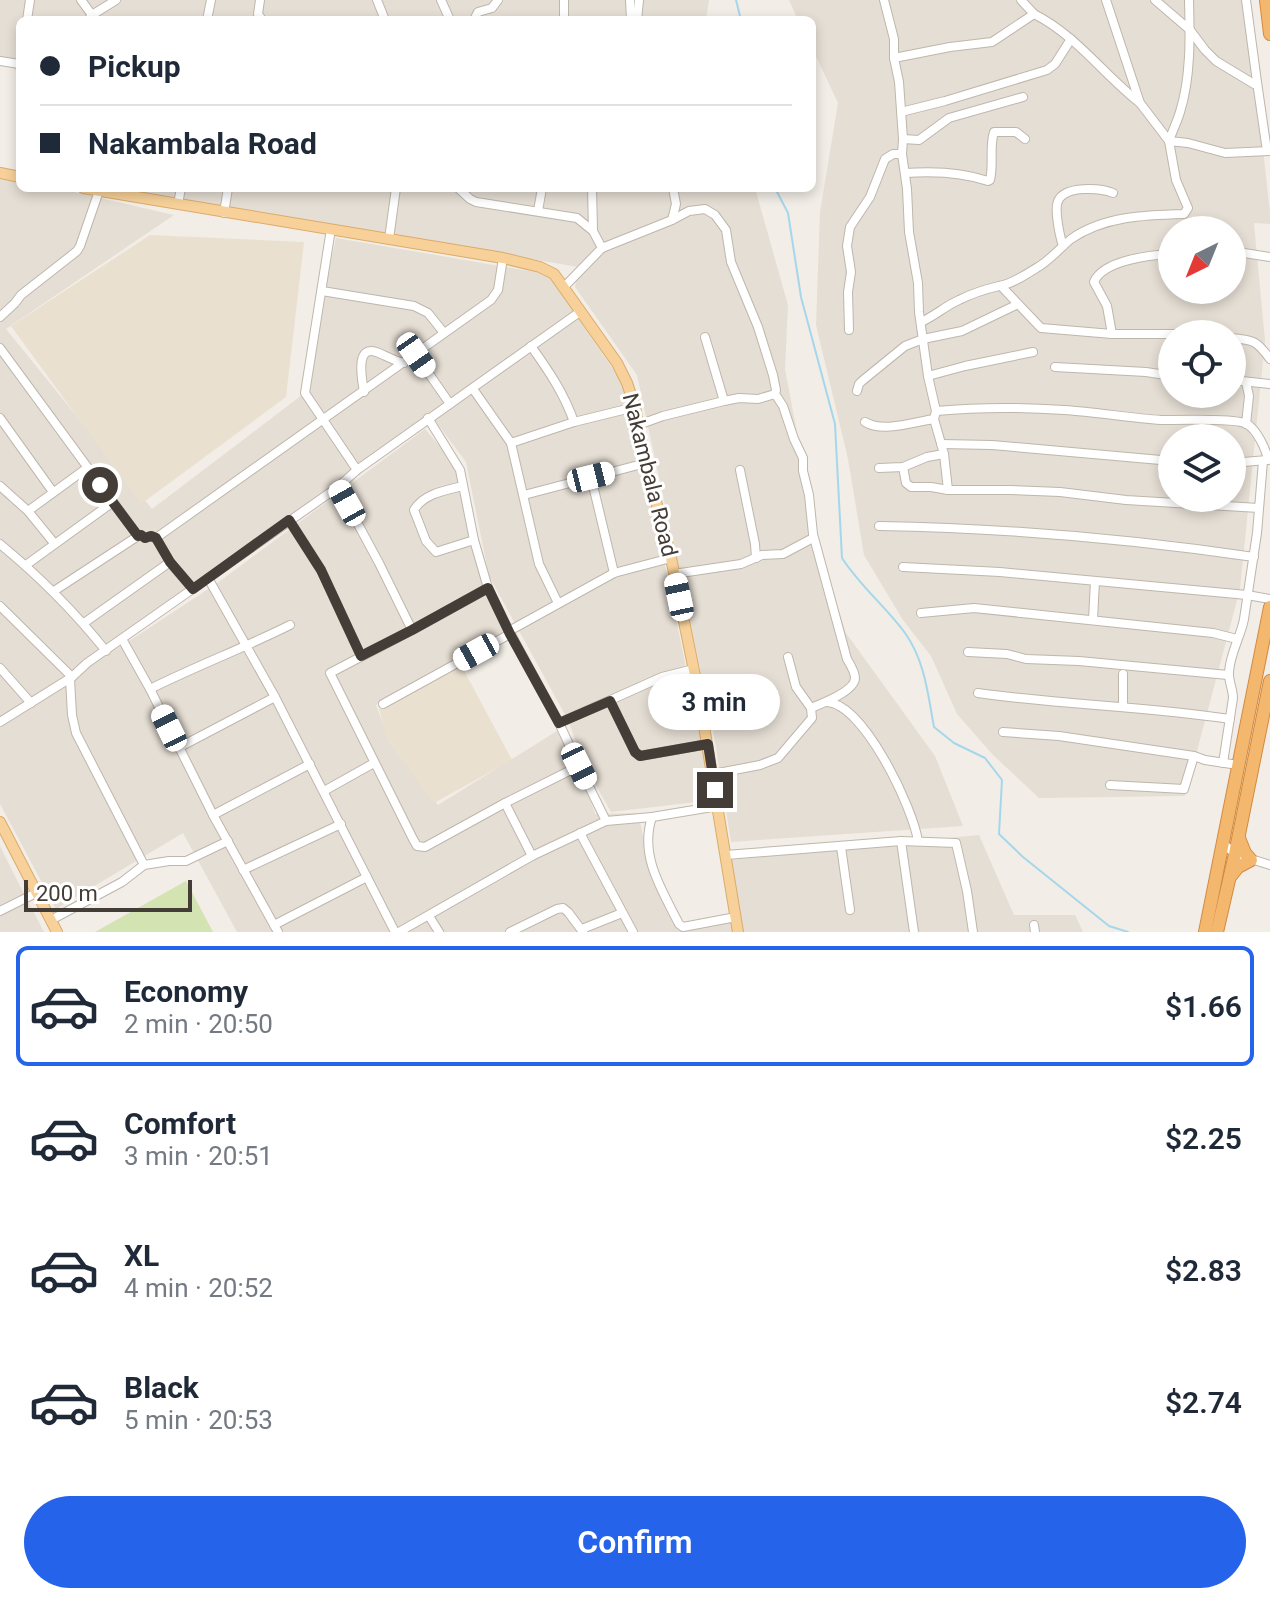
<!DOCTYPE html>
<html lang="en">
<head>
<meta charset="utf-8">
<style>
  :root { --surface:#fff; --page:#f2f2f3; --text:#1f2937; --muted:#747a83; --line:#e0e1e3; --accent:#2563eb }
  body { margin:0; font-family:Roboto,sans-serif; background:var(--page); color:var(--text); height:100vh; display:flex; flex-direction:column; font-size:30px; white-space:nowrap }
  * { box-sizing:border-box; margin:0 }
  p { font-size:26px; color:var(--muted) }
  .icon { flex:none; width:44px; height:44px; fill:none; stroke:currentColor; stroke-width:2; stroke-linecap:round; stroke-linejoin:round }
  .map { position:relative; height:932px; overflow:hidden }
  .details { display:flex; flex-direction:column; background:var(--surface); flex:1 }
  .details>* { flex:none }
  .guide { position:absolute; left:16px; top:16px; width:800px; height:176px; border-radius:12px; box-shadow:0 4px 12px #0003; display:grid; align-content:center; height:176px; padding:0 24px; background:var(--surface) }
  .needle { width:52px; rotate:223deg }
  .fabs { position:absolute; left:1158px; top:216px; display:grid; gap:16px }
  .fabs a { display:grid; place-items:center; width:88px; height:88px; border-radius:50%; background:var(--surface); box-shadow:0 4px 12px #0003; font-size:40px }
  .scale { position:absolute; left:24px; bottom:20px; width:168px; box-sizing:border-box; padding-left:8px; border:4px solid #443c36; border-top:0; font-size:22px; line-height:28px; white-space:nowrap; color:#443c36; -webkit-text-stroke:6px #fff; paint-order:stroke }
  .end { position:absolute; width:36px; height:36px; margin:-18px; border:10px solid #443c36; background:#fff; box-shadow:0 0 0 4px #fff }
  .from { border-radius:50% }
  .bubble { position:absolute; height:56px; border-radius:28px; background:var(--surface); box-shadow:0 4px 12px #0003; font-size:26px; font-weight:600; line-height:56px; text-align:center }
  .car { position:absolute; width:24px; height:48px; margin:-24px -12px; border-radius:10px; box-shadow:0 0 6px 2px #0007; background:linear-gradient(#fff 24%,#345 0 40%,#fff 0 76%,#345 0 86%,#fff 0) }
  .guide b { display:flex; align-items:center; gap:28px; height:76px; font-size:30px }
  .guide b+b { border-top:2px solid var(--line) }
  .guide i { width:20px; height:20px; background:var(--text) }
  ul { padding:14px 0 0; list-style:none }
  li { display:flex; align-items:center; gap:24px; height:120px; margin:0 16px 12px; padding:0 8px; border:4px solid transparent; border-radius:12px }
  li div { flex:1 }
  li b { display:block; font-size:30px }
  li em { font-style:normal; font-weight:600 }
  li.current { border-color:var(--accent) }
  li>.icon { width:72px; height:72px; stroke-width:1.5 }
  .cta { display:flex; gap:16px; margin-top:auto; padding:16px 24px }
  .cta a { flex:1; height:92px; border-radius:48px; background:var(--accent); color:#fff; font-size:32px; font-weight:600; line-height:92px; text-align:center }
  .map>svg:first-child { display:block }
</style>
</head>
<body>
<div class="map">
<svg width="1270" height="932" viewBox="0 0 1270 932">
  <rect width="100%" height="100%" fill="#f2ede6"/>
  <g fill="#e5ded4" fill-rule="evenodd">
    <polygon points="0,0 374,0 381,20 20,20 20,77 14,68 0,64"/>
    <polygon points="379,0 709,0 706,20 387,20"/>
    <path d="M789,0H1246L1270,212V224L1254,223L1265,341L1240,589L1185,796L1039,798L993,755L957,714L931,656L903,620L864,555L848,459L816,325L820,212L838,103L812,48V20H798ZM1172,230H1232V290H1172ZM1172,334H1232V394H1172ZM1172,438H1232V498H1172Z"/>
    <polygon points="0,175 20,180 20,188 56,188 174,215 6,329 152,509 302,395 336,238 547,274 577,309 576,315 619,378 634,413 713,800 611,812 586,768 568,720 489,576 466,462 434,419 83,668 126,643 216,584 425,429 460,470 474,540 509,631 376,705 391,745 438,805 557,731 579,766 595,814 638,813 652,877 680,929 731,919 733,932 237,932 183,833 56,909 0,804"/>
    <polygon points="120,188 755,188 788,305 785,369 818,545 846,633 935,756 963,826 731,842 712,723 637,375 575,287 578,267"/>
    <polygon points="979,835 1014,915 1075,915 1083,932 741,932 730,860"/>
    <polygon points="0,846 20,886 44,932 0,932"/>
  </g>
  <g fill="#eae0d0">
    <polygon points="150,235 304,242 286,397 141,504 11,326"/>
    <polygon points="461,665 512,760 434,803 388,741 379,709"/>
  </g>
  <polygon fill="#d3e3b1" points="186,881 213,932 95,932"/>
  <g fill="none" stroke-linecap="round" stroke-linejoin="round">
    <g stroke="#a5d7eb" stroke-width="2">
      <polyline points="736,0 741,20"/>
      <path d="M775,188L788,213L801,297L835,424L842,558C860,586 886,607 905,633C925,661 928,695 934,727L954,743L985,758L1002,780L999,834L1023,857L1109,926L1128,932"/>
    </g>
    <g stroke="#bfb6ac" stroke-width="10">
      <g id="minor">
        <polyline points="81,0 92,15"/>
        <polyline points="260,0 258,14 262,20"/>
        <polyline points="377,0 385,20"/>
        <polyline points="441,0 450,20"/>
        <polyline points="564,0 564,20"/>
        <polyline points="630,0 631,20"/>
        <polyline points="884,0 894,39 894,58 899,82 903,139 902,154 907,189 909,232 918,283 919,312 928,376 936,411 934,419 944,454 948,490"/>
        <polyline points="1021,0 1034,14"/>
        <path d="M1106,0L1140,103L1169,141C1172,132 1177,122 1180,112C1191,77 1190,37 1189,0"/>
        <polyline points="1155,0 1190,30 1205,50 1216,61 1254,84 1257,82 1267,151"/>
        <polyline points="1246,0 1257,82"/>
        <polyline points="27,20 30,0"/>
        <polyline points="88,20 92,15 116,0"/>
        <polyline points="207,20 211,0"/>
        <polyline points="474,20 478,12 492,8 498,0"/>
        <polyline points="637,20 639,0"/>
        <path d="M894,58L950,47L992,42L1034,14C1076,35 1104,75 1140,103"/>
        <polyline points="0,61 19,64"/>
        <polyline points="901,112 945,101 1047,70 1055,64 1071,39"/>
        <polyline points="903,139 919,140 949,118 1023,97"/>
        <path d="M905,173C932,171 962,172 988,181L990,180C994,164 989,147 994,132H1016L1025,139"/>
        <polyline points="458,188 470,199 476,202 577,218 593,231 602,248 564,287"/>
        <polyline points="592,188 593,230"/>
        <polyline points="178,204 181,188"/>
        <polyline points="538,211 542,188"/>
        <polyline points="224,213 228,188"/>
        <path d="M672,220L689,211L705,209L715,215L726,230L731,262L758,327L773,375L776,390L775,394L783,406L794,439L803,458V471L809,495L813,534L847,659C850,664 855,672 855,678C855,691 821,704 811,708"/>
        <polyline points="331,229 305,393 357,470"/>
        <polyline points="389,239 396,188"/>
        <path d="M1063,246C1060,237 1054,210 1058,201C1065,185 1101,188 1113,193"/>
        <polyline points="602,248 672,220 676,204 673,188"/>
        <polyline points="1232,249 1244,253 1270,257"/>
        <path d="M1001,286L1041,328L1112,334L1107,306L1094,282C1103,260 1151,255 1172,254"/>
        <polyline points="322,291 414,306 428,313 444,333"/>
        <polyline points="0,317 15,303 21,295 77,251 80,246 99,191"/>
        <path d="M921,322C935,316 945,306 959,300C971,294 986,289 999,286C1012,284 1027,274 1038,267C1050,260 1060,248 1071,239C1104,216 1146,215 1184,214L1188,208L1176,180L1169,141L1188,143L1225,153L1270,151"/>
        <polyline points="849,330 848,292 851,272 847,246 850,227 870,197 885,159 893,154 902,154"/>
        <polyline points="1112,334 1176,334"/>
        <polyline points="705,337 724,401"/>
        <path d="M1232,338C1254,340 1257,341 1270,359"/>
        <path d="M531,346C548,370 564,393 574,422"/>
        <polyline points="0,348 138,536 141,535 145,538 151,536 156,538"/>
        <polyline points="416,355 450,404"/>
        <polyline points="1055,367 1146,372 1172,376"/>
        <polyline points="928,376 965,366 1033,352"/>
        <polyline points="1232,380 1270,384"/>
        <polyline points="1246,382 1249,396 1246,424"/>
        <polyline points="473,389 511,443 574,422 635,407"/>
        <polyline points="857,391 859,384 862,381 905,346 923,339 962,331 1014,306"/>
        <path d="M364,392C362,380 354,342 379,353C388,357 395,361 404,363"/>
        <path d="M936,411C979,407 1021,407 1064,410C1097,412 1129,418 1161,420C1176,420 1238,418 1247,424C1257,430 1266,449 1268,460"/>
        <polyline points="0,418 53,492"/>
        <polyline points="428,418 460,470 474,540 488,588 509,631 559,723 579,766"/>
        <path d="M865,422C883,433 914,422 934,419"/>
        <polyline points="638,425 663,416 724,401 739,398 758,399 775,394"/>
        <polyline points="511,443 539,564 558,603"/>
        <polyline points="941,444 992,445 1172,461"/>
        <polyline points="1232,463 1267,460"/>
        <polyline points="903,467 906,483 911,487 931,487 948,490 1009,490 1060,492 1126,500 1259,508"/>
        <polyline points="879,468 903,467 927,457 944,454"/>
        <polyline points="740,470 755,544 756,558"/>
        <polyline points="591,477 614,573"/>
        <polyline points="0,486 28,511 54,543"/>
        <path d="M463,486C446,490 423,494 414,510L426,541L436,552L474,540"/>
        <polyline points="338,487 379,563 412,630"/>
        <polyline points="524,495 646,463"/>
        <polyline points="28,511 87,468"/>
        <polyline points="289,520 321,570 361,656"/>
        <path d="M879,526C1004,528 1131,539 1254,557"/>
        <path d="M0,544C39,576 74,611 106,651"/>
        <polyline points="26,565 113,502"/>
        <polyline points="903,567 1000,572 1247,595 1270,599"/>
        <polyline points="674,574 741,564 762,555 783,554 813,538 813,535"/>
        <polyline points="208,578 275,697 395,932"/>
        <polyline points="488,588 412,630 330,673 413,839 417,846 425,847 505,803 579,766 606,821"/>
        <polyline points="193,589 170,562 156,538 491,300 498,290 503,258"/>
        <polyline points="54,591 138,536"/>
        <polyline points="0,606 72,677"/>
        <polyline points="921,613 974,608 1213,633 1237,639"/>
        <polyline points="1093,620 1095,581"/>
        <polyline points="84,623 170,562"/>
        <polyline points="509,631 614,573 671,558"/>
        <polyline points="122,639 150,689 213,815 274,925"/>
        <polyline points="968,652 1007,654 1026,659 1079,661 1228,675"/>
        <polyline points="0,668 31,703"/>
        <polyline points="70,679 72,715 76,733 144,865"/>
        <path d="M150,689C196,666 244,648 290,625"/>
        <path d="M978,693C1062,705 1146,706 1230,719"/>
        <polyline points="610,701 635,752 640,756 708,744"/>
        <path d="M827,702C864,704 913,808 918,841"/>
        <polyline points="383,704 510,634"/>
        <polyline points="1123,707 1123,674"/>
        <polyline points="0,722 72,677 87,663 338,487 357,470 581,311"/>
        <polyline points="559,723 662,677 694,669"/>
        <polyline points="1003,732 1059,736 1194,756 1205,760 1238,765"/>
        <polyline points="178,748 275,697"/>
        <path d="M1223,763L1233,698C1233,689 1228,680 1229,672C1230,653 1241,636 1244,619L1257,533L1263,461"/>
        <polyline points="713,774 760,765 778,758 812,718 811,708 796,687 788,657"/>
        <polyline points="1110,785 1184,789 1194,756"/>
        <polyline points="324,791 374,763"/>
        <polyline points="505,803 532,856"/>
        <polyline points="213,815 310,764"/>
        <path d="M652,817C639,856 662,890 679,924L683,927L736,917"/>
        <polyline points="580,833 633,932"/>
        <polyline points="901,841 914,932"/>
        <polyline points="1224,844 1235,854 1270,865"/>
        <polyline points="841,847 850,910"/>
        <polyline points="726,855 901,841 956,843 967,891 973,932"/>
        <polyline points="243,870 341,824"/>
        <polyline points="0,911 36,893"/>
        <polyline points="429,916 439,932"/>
        <polyline points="51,920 122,882 144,865 169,861 186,861 228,841"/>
        <polyline points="1034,925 1035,932"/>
        <polyline points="582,929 622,913"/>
        <polyline points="278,932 274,925 367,877"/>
        <polyline points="399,932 532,856 606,821 652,817 718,806"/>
        <polyline points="510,932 557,909 563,908 568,912 583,932"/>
      </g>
    </g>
    <g stroke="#dbac6a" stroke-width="12">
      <g id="major">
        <polyline points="0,173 20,177"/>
        <polyline points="83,188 503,258 540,267 554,274 617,363 627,383 635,407 646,463 671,558 698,690 738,932"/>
        <polyline points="0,822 57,932"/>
      </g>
    </g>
    <g stroke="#d28a3f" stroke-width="14">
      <g id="highway">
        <polyline points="1266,0 1270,34"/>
        <polyline points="1230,877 1238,867 1251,860 1245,853 1239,838"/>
        <polyline points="1205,932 1270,607"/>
        <polyline points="1217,932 1235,854 1270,681"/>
      </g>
    </g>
    <use href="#minor" stroke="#fff" stroke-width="8"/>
    <use href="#major" stroke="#f7d199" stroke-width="10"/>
    <use href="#highway" stroke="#f4b76e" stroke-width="12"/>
  </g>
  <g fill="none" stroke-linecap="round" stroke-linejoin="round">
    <polyline stroke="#443c36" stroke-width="10" points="100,485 138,536 141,535 145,538 151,536 156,538 170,562 193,589 289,520 321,570 361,656 412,630 488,588 510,634 559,723 610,701 635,752 640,756 708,744 715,790"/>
  </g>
  <g text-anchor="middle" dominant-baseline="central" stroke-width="6" stroke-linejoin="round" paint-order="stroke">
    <g font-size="22" fill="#443c36" stroke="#fff">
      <text transform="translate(650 475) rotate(76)">Nakambala Road</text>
    </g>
  </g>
</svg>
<div class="fabs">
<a><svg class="needle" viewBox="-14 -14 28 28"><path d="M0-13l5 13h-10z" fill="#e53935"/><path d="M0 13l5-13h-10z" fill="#747a83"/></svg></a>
<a><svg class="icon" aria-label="locate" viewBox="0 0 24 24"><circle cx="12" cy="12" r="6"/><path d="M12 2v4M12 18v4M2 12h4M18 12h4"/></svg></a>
<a><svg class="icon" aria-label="layers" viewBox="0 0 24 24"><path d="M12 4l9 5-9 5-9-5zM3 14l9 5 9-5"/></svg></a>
</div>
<div class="scale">200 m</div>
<i class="end from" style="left:100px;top:485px"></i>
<i class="end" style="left:715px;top:790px"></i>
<div class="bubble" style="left:648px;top:674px;width:132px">3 min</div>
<i class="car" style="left:416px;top:355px;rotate:145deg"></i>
<i class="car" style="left:591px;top:477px;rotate:76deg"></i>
<i class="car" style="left:347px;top:503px;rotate:331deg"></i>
<i class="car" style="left:679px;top:597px;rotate:348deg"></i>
<i class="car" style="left:476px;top:652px;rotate:241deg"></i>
<i class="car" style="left:169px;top:728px;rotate:334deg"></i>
<i class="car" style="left:579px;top:766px;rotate:154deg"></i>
<div class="guide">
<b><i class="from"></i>Pickup</b>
<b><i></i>Nakambala Road</b>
</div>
</div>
<section class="details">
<ul>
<li class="current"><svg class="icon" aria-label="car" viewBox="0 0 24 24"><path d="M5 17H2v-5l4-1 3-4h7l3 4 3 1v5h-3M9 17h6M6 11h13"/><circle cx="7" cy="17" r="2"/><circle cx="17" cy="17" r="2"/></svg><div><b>Economy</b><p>2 min · 20:50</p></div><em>$1.66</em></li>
<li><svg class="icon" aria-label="car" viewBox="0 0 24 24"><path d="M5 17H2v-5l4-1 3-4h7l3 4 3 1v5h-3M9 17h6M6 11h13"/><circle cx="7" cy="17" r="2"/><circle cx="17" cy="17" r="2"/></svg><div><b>Comfort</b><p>3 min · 20:51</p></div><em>$2.25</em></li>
<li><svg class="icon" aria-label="car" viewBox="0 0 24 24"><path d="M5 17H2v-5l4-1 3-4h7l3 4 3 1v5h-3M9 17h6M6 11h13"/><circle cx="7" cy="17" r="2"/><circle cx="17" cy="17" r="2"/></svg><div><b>XL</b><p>4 min · 20:52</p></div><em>$2.83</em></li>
<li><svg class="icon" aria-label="car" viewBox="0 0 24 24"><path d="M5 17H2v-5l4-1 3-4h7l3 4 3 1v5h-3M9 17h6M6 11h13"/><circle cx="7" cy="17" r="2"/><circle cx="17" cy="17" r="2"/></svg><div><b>Black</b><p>5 min · 20:53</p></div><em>$2.74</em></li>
</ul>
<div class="cta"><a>Confirm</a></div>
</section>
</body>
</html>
